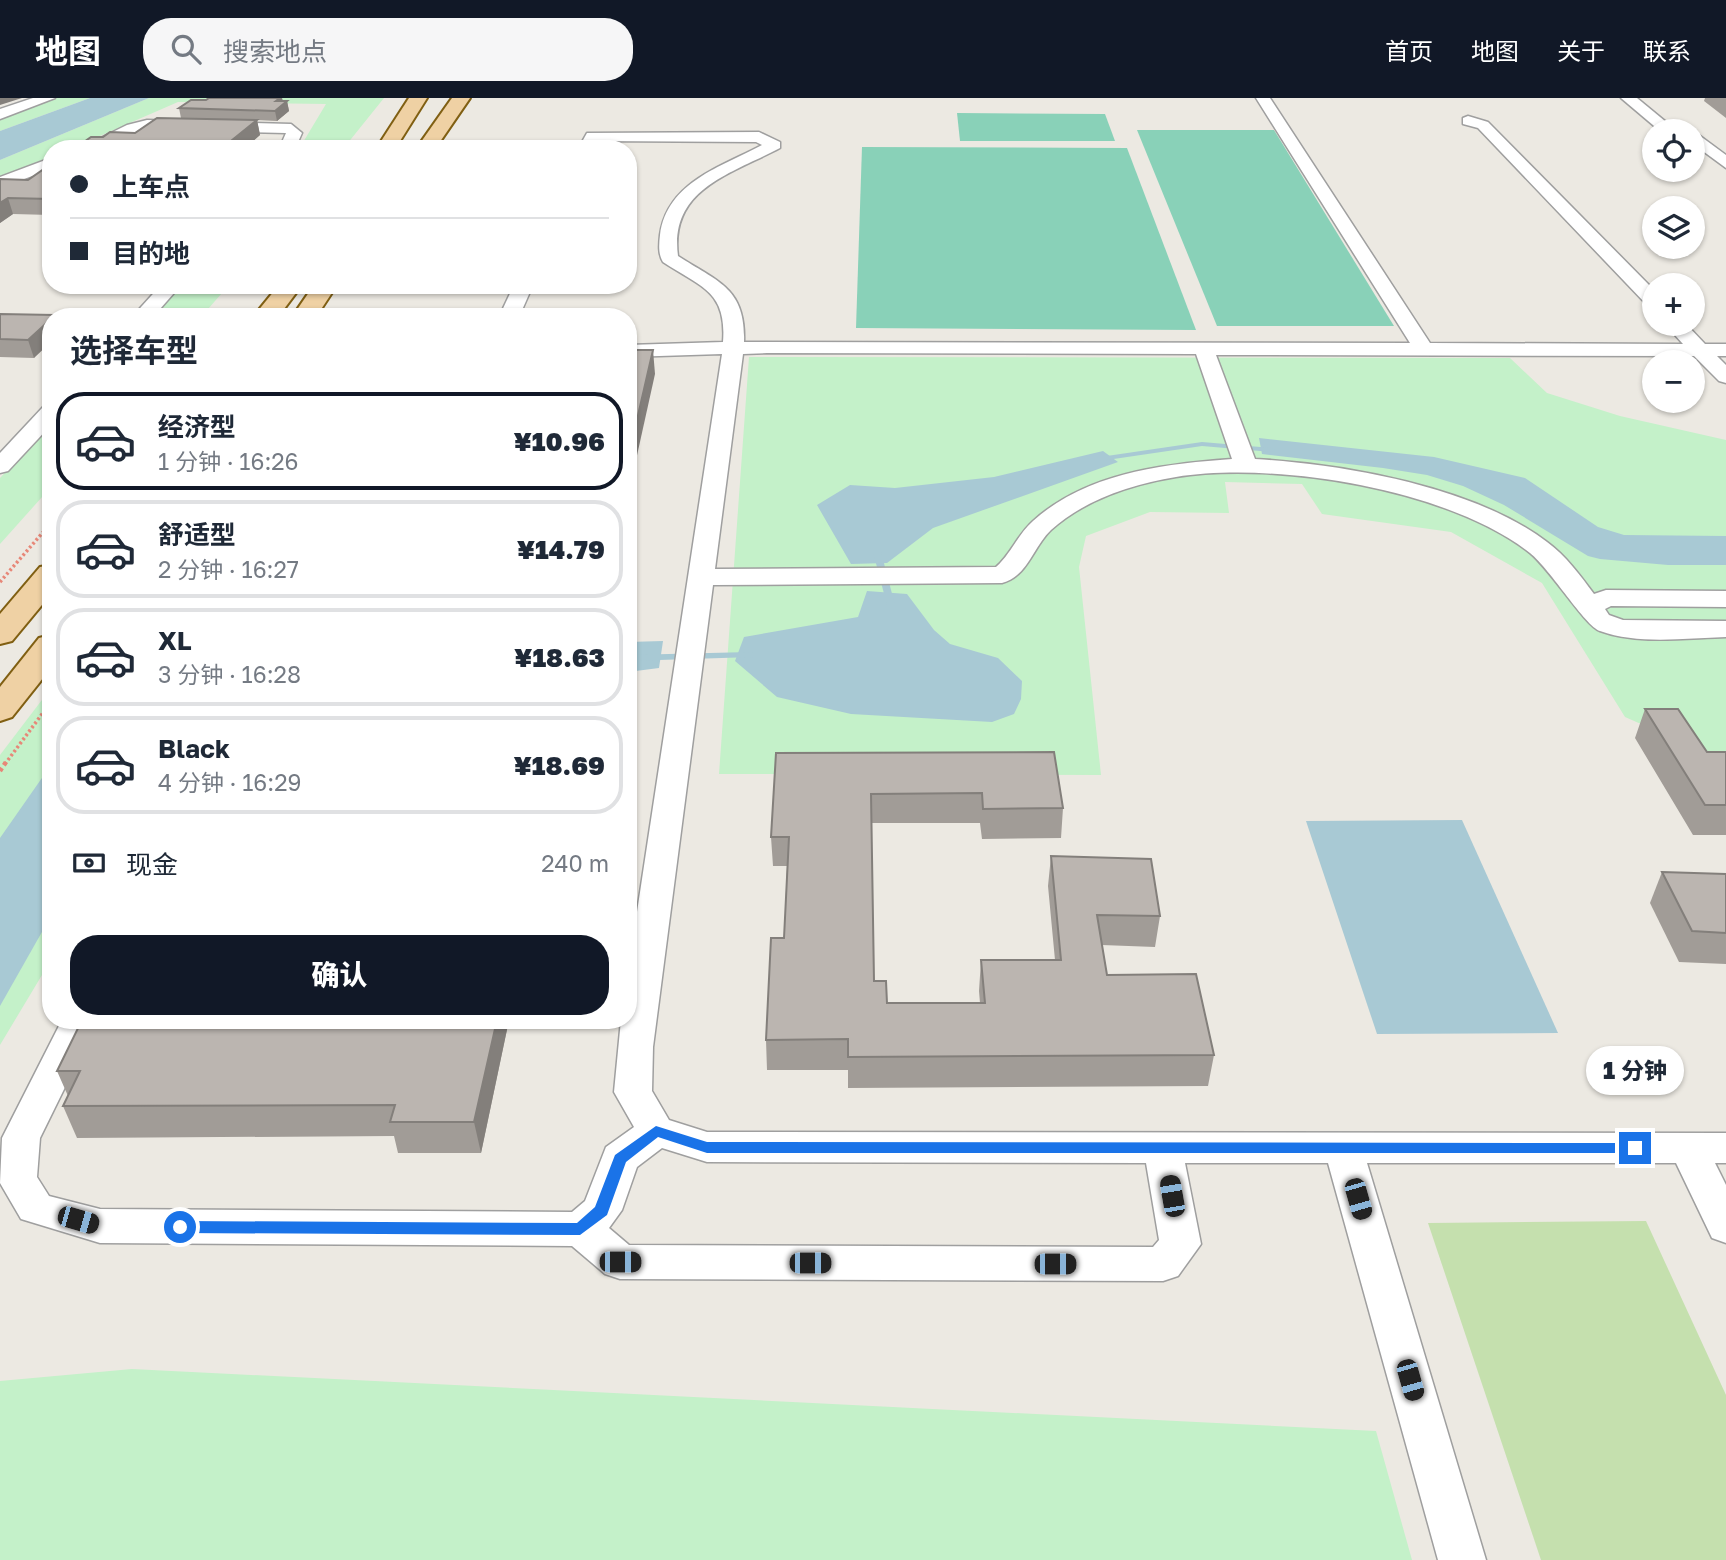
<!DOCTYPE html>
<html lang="zh">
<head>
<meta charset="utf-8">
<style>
  :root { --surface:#fff; --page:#f6f6f7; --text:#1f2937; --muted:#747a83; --line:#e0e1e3; --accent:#111827 }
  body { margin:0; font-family:"Golos Text","Noto Sans SC",sans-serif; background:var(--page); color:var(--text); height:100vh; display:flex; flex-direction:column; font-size:26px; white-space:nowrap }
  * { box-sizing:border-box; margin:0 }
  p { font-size:23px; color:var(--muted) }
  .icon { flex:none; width:38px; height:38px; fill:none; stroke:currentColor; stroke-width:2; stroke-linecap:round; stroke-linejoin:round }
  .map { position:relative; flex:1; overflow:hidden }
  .panel { position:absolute; left:42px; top:210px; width:595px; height:721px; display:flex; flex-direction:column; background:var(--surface); border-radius:28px; box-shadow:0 2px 5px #0004 }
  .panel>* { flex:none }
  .top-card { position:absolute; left:42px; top:42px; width:595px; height:154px; border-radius:28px; box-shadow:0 2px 5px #0004; display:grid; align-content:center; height:154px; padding:0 28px; background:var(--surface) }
  .fabs { position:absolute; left:1642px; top:21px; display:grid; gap:14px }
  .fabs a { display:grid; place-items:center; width:63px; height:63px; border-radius:50%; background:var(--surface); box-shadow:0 2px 5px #0004; font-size:35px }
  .end { position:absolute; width:32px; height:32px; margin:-16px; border:9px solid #1a73e8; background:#fff; box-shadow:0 0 0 4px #fff }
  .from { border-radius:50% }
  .bubble { position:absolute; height:49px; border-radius:24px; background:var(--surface); box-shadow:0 2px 5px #0004; font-size:23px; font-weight:800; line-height:49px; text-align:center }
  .car { position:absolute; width:21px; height:42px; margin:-21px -10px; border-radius:9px; box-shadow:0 0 5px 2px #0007; background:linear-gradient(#222 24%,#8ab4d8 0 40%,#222 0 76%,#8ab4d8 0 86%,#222 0) }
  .top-card b { display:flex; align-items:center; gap:24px; height:66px; font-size:26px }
  .top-card b+b { border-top:2px solid var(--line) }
  .top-card i { width:18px; height:18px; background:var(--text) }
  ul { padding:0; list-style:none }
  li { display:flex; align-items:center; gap:21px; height:98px; margin:0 14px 10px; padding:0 14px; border:4px solid var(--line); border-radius:28px }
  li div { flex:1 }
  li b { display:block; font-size:26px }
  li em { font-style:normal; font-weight:800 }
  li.current { border-color:var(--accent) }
  li>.icon { width:63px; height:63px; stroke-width:1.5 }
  h2 { padding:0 28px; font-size:32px; line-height:84px }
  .pay { display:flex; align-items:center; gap:18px; height:77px; padding:0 28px; font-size:26px }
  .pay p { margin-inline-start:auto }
  .primary-button { display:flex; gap:14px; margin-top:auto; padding:14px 28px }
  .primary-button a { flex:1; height:80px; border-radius:28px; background:var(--accent); color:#fff; font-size:28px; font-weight:800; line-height:80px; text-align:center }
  header { display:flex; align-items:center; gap:42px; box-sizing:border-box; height:98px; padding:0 35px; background:var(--accent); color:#fff }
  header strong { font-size:33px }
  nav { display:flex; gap:38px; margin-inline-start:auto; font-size:24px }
  .search { width:490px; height:63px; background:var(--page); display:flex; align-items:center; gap:18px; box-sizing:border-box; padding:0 24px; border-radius:28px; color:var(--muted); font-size:26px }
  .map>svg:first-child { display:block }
</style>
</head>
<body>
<header>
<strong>地图</strong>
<div class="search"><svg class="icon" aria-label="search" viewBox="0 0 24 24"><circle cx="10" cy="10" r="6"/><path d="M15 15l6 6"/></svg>搜索地点</div>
<nav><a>首页</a><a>地图</a><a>关于</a><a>联系</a></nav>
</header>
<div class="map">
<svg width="1726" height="1462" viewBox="0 0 1726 1462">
  <rect width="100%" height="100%" fill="#ece9e2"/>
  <polygon fill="#c5e0ae" points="1646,1123 1726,1297 1726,1462 1541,1462 1428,1125"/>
  <g fill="#c4f1c9">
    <polygon points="56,0 90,0 0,33 0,21"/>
    <polygon points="149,0 384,0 343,51 299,51 326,6 178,4 70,51 51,51 51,60 0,83 0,62"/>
    <polygon points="180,187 229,187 201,219 151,219"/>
    <polygon points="749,259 1510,260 1547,295 1620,318 1726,342 1726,659 1714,658 1625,619 1542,485 1451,434 1322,416 1302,386 1225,384 1229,415 1150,414 1086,438 1079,469 1101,677 719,676"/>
    <polygon points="51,326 51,389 0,446 0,380"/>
    <polygon points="51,590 51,862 0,947 0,657"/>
    <polygon points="132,1271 1376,1333 1412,1462 0,1462 0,1283"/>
  </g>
  <g fill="#89d1b8">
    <polygon points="957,15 1105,16 1115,43 960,43"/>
    <polygon points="1137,32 1274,32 1394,228 1217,228"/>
    <polygon points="862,49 1127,50 1196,232 856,230"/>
  </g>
  <g fill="#a8c9d4">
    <polygon points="90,0 149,0 0,62 0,33"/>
    <polygon points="1259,340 1434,359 1525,380 1598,429 1624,437 1726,438 1726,467 1668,467 1600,461 1588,458 1504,407 1463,388 1427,377 1383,370 1262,356"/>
    <polygon points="1103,353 1118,364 933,430 887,465 851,466 817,407 850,387 895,390 994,379"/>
    <polygon points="867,493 907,496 934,532 950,546 998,560 1022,583 1021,601 1014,616 992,624 851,616 777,599 735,563 744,539 858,519"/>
    <polygon points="663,543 659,570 628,574 628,544"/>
    <polygon points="51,667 51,818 0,908 0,740"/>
    <polygon points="1462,722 1558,935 1377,936 1306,723"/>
  </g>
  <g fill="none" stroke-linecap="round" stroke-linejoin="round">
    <g fill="#a8c9d4" fill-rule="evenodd">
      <polygon points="1202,344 1272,350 1275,352 1272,354 1202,348 1100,363 1096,361 1100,359"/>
      <polygon points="874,452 880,452 881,454 895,507 894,509 888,509 887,507 873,454"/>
      <polygon points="750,554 753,555 754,557 753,559 628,563 628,557"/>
    </g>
    <g stroke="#9f9f9f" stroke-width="3">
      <g id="minor">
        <polygon points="33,0 55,0 0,21 0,11"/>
        <path d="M1256,0H1270L1430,245L1683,246L1665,226H1686L1705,246H1726V258H1717L1726,267V285L1719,283L1694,258L1216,257L1255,361C1344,366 1475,389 1547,444C1566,458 1580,477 1594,496L1606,492L1726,493V509L1611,508L1605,511L1609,517L1623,522L1726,523V539C1686,540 1638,547 1600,533C1585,528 1551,472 1530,455C1449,391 1276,363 1176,379C1132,386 1084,402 1051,432C1033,449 1028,478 1002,485L713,487L653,949L652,993L669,1022L707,1034L1726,1035V1065H1715L1726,1087V1145L1712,1140L1676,1065H1367L1486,1462H1438L1328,1065H1185L1201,1146L1178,1178L1163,1183L620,1181L605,1176L572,1148L100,1145L21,1121L0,1085L2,1040L62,922H98L40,1040L37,1079L49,1098L100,1111L572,1114L585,1103L606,1049L634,1029L614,994L621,922H628V873L722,256L628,259V247L723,244C727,193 701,189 663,164C658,156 659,146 660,137C667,84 721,69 762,47L756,44L598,43L594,51H578L587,35L759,34L780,44V50C731,76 669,91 678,158C718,184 746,190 744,244L1410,245ZM767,255L1196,256L1232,361C1163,366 1086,375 1033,423C1018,436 1011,456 996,469L715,471L743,256ZM662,1050L707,1064L1146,1065L1159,1142L1153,1149L629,1147L609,1130L622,1112L637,1069Z"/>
        <polygon points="1621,0 1637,0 1677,33 1660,33"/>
        <polygon points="1468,18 1488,24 1654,192 1654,209 1647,207 1478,30 1463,26 1463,20"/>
        <polygon points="147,22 291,26 302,35 295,51 279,51 286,35 147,32 99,51 78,51 127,27"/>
        <polygon points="1692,32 1726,57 1726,70 1692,45 1692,33 1688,33"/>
        <polygon points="51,60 51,71 0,90 0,79"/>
        <polygon points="161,187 181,187 153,219 132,219"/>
        <polygon points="514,187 533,187 519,219 499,219"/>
        <polygon points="51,307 51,327 8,373 0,375 0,355 43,309"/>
      </g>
    </g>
    <g stroke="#805f12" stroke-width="4">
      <g id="major">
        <polygon points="409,0 427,0 395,51 376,51"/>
        <polygon points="452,0 470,0 435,51 416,51"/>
        <polygon points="279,187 302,187 278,219 253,219"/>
        <polygon points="314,187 337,187 316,219 292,219"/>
        <polygon points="51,467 51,496 12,543 0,546 0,516 40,469"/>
        <polygon points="51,537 51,570 12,619 0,623 0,589 39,540"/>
      </g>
    </g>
    <polyline stroke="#e78778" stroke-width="2.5" stroke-dasharray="2 2" stroke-linecap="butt" points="231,219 238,210"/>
    <g stroke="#e78778" stroke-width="3.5" stroke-dasharray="2.5 2.5" stroke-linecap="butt">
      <polyline points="0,484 51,425"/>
      <polyline points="5,666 51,604"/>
    </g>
    <polyline stroke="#e78778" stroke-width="4.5" stroke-dasharray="3.5 3.5" stroke-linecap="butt" points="0,673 6,664"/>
    <use href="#minor" fill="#fff" fill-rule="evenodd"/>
    <use href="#major" fill="#efd1a4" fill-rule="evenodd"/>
  </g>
  <g fill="#a19c97">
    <polygon points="209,0 282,0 283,3 287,3 289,13 277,23 257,22 260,37 244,51 74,51 103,39 135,35 181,20 179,10 206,2"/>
    <polygon points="1705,0 1726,0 1726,20 1704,3"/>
    <polygon points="51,66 51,117 13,116 0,125 0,81 28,82"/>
    <polygon points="51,152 51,174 50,174 45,157"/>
    <polygon points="0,216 55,217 34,260 0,259"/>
    <polygon points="1645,611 1707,654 1726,654 1726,737 1693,737 1635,640"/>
    <polygon points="776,655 1063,710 1061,740 982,741 980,725 871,725 874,883 887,905 980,905 979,893 981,862 1055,862 1048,788 1051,758 1160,818 1155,849 1102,847 1107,877 1214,957 1208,988 848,990 848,972 767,972 766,942 784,840 787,768 773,768 771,739"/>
    <polygon points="1662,774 1726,776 1726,866 1679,864 1650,805"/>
    <polygon points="82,922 509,922 481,1055 398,1055 394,1038 77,1040 63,1008 68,998 57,973"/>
  </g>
  <g fill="#837f7b">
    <polygon points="0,0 22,0 0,7"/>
    <polygon points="280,0 282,0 283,7 287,3 289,13 277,23 275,13 276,3"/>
    <polygon points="257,22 260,37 244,51 221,51"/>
    <polygon points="8,100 13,116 0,125 0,105"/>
    <polygon points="51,221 51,244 34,260 28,242"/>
    <polygon points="653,252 655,276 628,398 628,361"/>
    <polygon points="497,922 509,922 481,1055 474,1024"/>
  </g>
  <g fill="#bbb5b0" stroke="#837f7b" stroke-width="2">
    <polygon points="209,0 280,0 276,3 287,3 275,13 179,10 191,2 206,2"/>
    <polygon points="157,20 257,22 221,51 74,51 91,39 103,39 110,34 135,35"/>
    <polygon points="51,66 51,101 8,100 0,105 0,81 28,82"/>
    <polygon points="51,152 51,157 45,157"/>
    <polygon points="0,216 55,217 51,219 51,221 28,242 0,241"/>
    <polygon points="628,252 653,252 628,361"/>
    <polygon points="1645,611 1678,611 1707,654 1726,654 1726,707 1705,707"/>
    <polygon points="1054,654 1063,710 983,711 982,695 871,696 874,883 886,883 887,905 985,905 981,862 1061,862 1051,758 1151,761 1160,818 1097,817 1107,877 1196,876 1214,957 848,959 848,941 766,942 771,840 784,840 789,739 771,739 776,655"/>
    <polygon points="1662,774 1726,776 1726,835 1692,833"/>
    <polygon points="82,922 497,922 474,1024 390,1024 395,1007 63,1008 80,973 57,973"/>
  </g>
  <polygon fill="#1a73e8" points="656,1028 707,1044 1635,1045 1642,1050 1635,1055 707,1055 658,1039 626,1064 607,1117 580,1137 180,1135 173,1129 180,1123 577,1125 595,1109 615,1057"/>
</svg>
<div class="fabs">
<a><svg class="icon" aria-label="locate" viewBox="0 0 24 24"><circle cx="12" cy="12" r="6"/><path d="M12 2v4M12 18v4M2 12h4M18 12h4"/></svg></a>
<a><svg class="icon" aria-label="layers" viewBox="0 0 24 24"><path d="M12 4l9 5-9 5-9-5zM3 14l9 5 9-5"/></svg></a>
<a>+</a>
<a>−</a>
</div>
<i class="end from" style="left:180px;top:1129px"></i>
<i class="end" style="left:1635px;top:1050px"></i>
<div class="bubble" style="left:1586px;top:948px;width:98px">1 分钟</div>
<i class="car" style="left:1172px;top:1098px;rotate:350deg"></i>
<i class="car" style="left:1358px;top:1101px;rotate:164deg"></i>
<i class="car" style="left:78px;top:1122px;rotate:106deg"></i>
<i class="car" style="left:620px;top:1164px;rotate:90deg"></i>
<i class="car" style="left:810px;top:1165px;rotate:90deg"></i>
<i class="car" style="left:1055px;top:1166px;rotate:90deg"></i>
<i class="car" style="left:1410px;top:1282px;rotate:164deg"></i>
<div class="top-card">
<b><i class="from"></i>上车点</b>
<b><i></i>目的地</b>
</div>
<section class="panel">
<h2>选择车型</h2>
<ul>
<li class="current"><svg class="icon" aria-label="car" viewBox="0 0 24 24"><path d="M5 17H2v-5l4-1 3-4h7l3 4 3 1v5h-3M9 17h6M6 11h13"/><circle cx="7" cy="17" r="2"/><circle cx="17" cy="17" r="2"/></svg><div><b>经济型</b><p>1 分钟 · 16:26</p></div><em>¥10.96</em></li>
<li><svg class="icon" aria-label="car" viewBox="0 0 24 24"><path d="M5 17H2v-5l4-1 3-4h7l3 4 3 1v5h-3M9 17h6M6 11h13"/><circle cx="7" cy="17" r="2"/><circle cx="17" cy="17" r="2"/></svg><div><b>舒适型</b><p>2 分钟 · 16:27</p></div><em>¥14.79</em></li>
<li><svg class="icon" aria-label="car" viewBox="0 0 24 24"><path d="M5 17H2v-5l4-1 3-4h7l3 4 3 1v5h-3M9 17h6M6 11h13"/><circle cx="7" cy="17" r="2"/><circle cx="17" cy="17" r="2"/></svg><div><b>XL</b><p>3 分钟 · 16:28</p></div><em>¥18.63</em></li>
<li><svg class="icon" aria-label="car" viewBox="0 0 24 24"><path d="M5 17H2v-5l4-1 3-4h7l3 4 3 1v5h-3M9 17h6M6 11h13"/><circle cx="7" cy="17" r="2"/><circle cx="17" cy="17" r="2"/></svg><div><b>Black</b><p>4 分钟 · 16:29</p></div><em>¥18.69</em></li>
</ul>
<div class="pay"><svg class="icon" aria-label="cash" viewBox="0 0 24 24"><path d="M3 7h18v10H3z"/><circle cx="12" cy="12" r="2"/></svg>现金<p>240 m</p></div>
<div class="primary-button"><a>确认</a></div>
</section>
</div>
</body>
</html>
